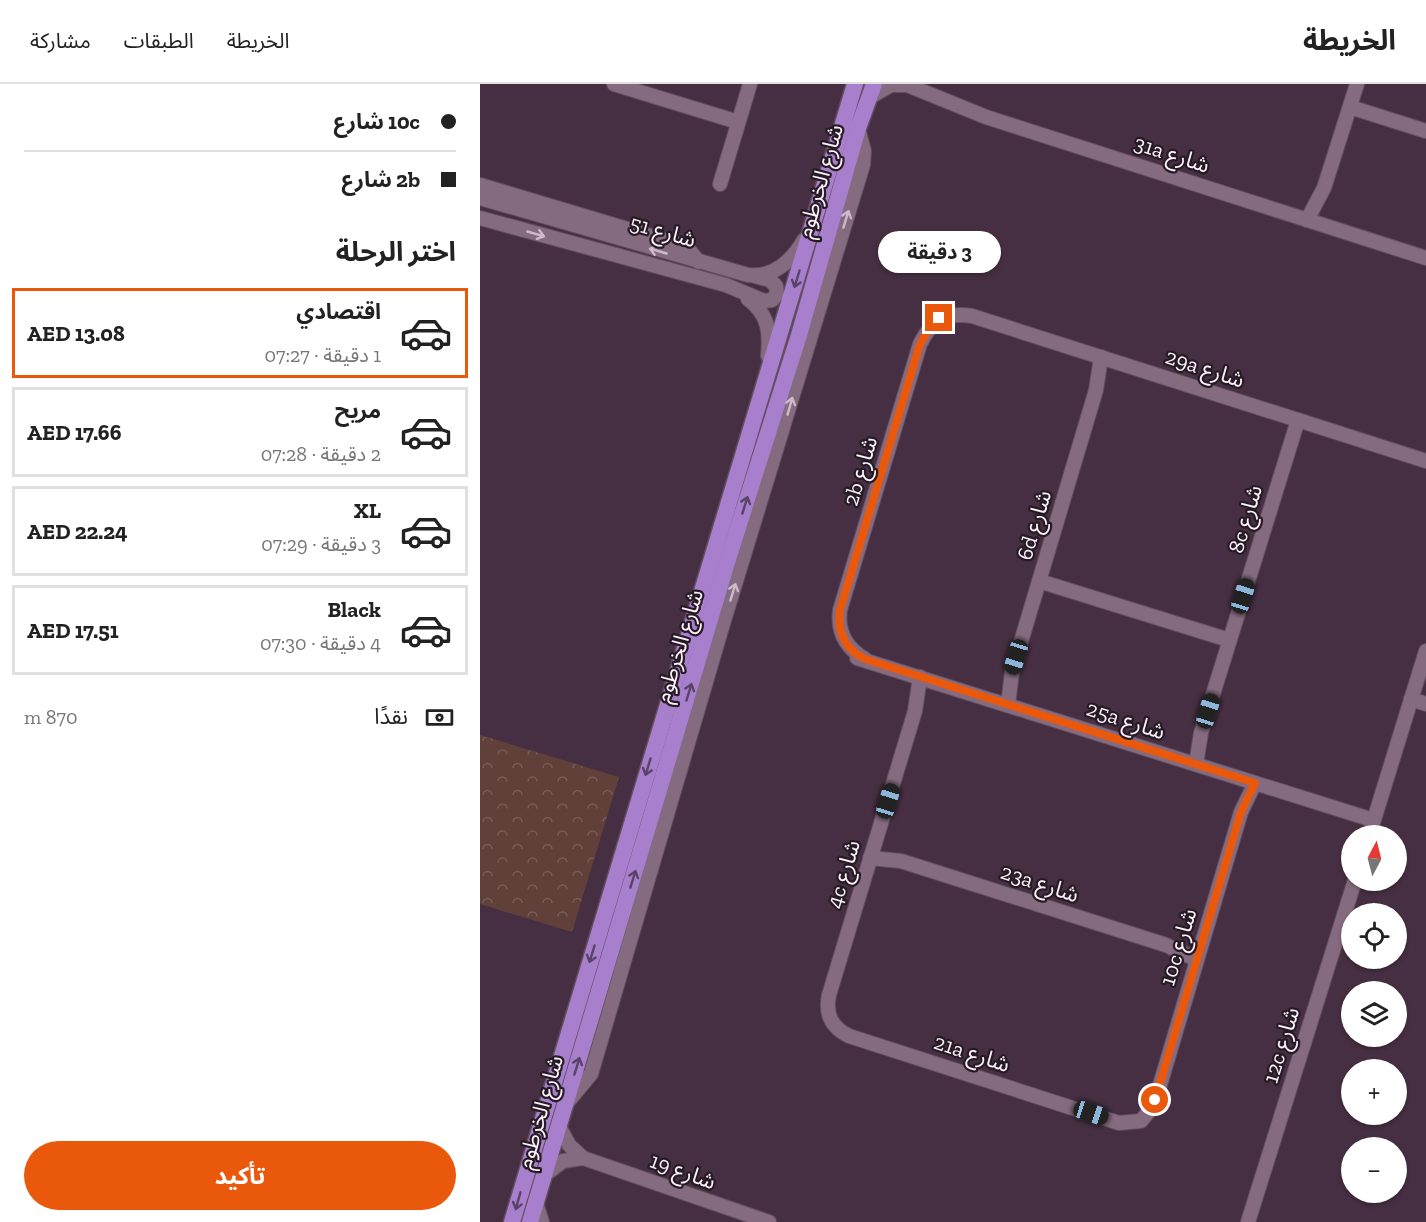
<!DOCTYPE html>
<html lang="ar">
<head>
<meta charset="utf-8">
<style>
  :root { --surface:#fff; --page:#f6f6f6; --text:#222; --muted:#767676; --line:#e0e0e0; --accent:#ea580c }
  body { margin:0; font-family:"Zilla Slab","Noto Sans Arabic",serif; background:var(--page); color:var(--text); direction:rtl; height:100vh; display:flex; flex-direction:column; font-size:22px; white-space:nowrap }
  * { box-sizing:border-box; margin:0 }
  p { font-size:20px; color:var(--muted) }
  .icon { flex:none; width:33px; height:33px; fill:none; stroke:currentColor; stroke-width:2; stroke-linecap:round; stroke-linejoin:round }
  .map { position:relative; flex:1; overflow:hidden; direction:ltr }
  .side { display:flex; flex-direction:column; background:var(--surface); width:480px }
  .side>* { flex:none }
  .hud { display:grid; align-content:center; height:132px; padding:0 24px; background:var(--surface) }
  .needle { width:39px; rotate:7deg }
  .tools { position:absolute; left:861px; top:741px; display:grid; gap:12px }
  .tools a { display:grid; place-items:center; width:66px; height:66px; border-radius:50%; background:var(--surface); box-shadow:0 2px 4px #0004; font-size:30px }
  .end { position:absolute; width:27px; height:27px; margin:-14px; border:8px solid #ea580c; background:#fff; box-shadow:0 0 0 3px #fff }
  .from { border-radius:50% }
  .bubble { position:absolute; height:42px; border-radius:21px; background:var(--surface); box-shadow:0 2px 4px #0004; font-size:20px; font-weight:700; line-height:42px; text-align:center; direction:rtl }
  .car { position:absolute; width:18px; height:36px; margin:-18px -9px; border-radius:8px; box-shadow:0 0 4px 2px #0007; background:linear-gradient(#222 24%,#8ab4d8 0 40%,#222 0 76%,#8ab4d8 0 86%,#222 0) }
  .hud b { display:flex; align-items:center; gap:21px; height:57px; font-size:22px }
  .hud b+b { border-top:2px solid var(--line) }
  .hud i { width:15px; height:15px; background:var(--text) }
  ul { padding:0; list-style:none }
  li { display:flex; align-items:center; gap:18px; height:90px; margin:0 12px 9px; padding:0 12px; border:3px solid var(--line); border-radius:0px }
  li div { flex:1 }
  li b { display:block; font-size:22px }
  li em { font-style:normal; font-weight:700 }
  li.on { border-color:var(--accent) }
  li>.icon { width:54px; height:54px; stroke-width:1.5 }
  h2 { padding:0 24px; font-size:27px; line-height:72px }
  .pay { display:flex; align-items:center; gap:15px; height:66px; padding:0 24px; font-size:22px }
  .pay p { margin-inline-start:auto }
  .cta { display:flex; gap:12px; margin-top:auto; padding:12px 24px }
  .cta a { flex:1; height:69px; border-radius:36px; background:var(--accent); color:#fff; font-size:24px; font-weight:700; line-height:69px; text-align:center }
  header { display:flex; align-items:center; gap:36px; box-sizing:border-box; height:84px; padding:0 30px; background:var(--surface); border-bottom:2px solid var(--line) }
  header strong { font-size:28px }
  nav { display:flex; gap:33px; margin-inline-start:auto; font-size:21px }
  main { display:flex; flex:1; min-height:0 }
  .map>svg:first-child { display:block }
</style>
</head>
<body>
<header>
<strong>الخريطة</strong>
<nav><a>الخريطة</a><a>الطبقات</a><a>مشاركة</a></nav>
</header>
<main>
<div class="map">
<svg width="946" height="1138" viewBox="0 0 946 1138">
  <defs>
    <pattern id="forest-crowns" width="20" height="18" patternUnits="userSpaceOnUse" patternTransform="scale(1.5)"><rect width="20" height="18" fill="#604038"/><path d="M2 6a3 3 0 1 1 6 0M12 15a3 3 0 1 1 6 0" fill="none" stroke="#785c56"/></pattern>
  </defs>
  <rect width="100%" height="100%" fill="#462f42"/>
  <polygon fill="url(#forest-crowns)" points="0,651 139,693 92,848 0,820"/>
  <g fill="none" stroke-linecap="round" stroke-linejoin="round">
    <g stroke="#624e5f" stroke-width="16">
      <g id="minor">
        <polyline points="134,0 258,38"/>
        <polyline points="425,0 506,33 946,174"/>
        <polyline points="390,13 411,1 426,1"/>
        <polyline points="870,23 946,47"/>
        <polyline points="240,100 270,0"/>
        <polyline points="0,101 194,159 208,165 219,178"/>
        <path d="M0,114L268,191C293,194 312,177 324,156"/>
        <polyline points="0,134 246,201 284,217 292,216 297,210 296,202 290,196 275,192"/>
        <polyline points="827,136 844,104 877,0"/>
        <path d="M268,215C289,231 290,248 288,272"/>
        <polyline points="559,497 749,556"/>
        <polyline points="377,574 893,736"/>
        <path d="M385,575C366,564 357,548 360,526L440,260C452,236 464,228 492,232L946,377"/>
        <path d="M440,593L435,627L349,911C345,930 351,943 369,952L639,1039L661,1037L674,1021L761,728L775,699"/>
        <polyline points="931,615 946,620"/>
        <polyline points="528,621 532,588 616,306 621,273"/>
        <polyline points="716,680 721,649 818,336"/>
        <polyline points="889,752 946,567"/>
        <polyline points="390,774 421,777 686,861 717,876"/>
        <polyline points="86,1020 111,990 242,543 383,81 384,67 378,44"/>
        <polyline points="80,1044 89,1061 103,1074 289,1138"/>
        <polyline points="67,1089 83,1077 103,1074"/>
        <polyline points="56,1119 62,1138"/>
        <polyline points="768,1138 875,796"/>
      </g>
    </g>
    <g stroke="#624e5f" stroke-width="19">
      <g id="major">
        <polyline points="32,1138 375,0"/>
        <polyline points="50,1138 248,475 319,251 378,44 394,0"/>
      </g>
    </g>
    <use href="#minor" stroke="#856b80" stroke-width="14"/>
    <use href="#major" stroke="#a77fcc" stroke-width="16"/>
  </g>
  <defs><path id="oneway-shaft" d="M-6 0H5M1.5-3L5.5 0L1.5 3" fill="none" stroke-width="1.6" stroke-linecap="round" stroke-linejoin="round" transform="scale(1.5)"/></defs>
  <g stroke="#cebaca">
    <use href="#oneway-shaft" transform="translate(366 135) rotate(-73)"/>
    <use href="#oneway-shaft" transform="translate(56 150) rotate(16)"/>
    <use href="#oneway-shaft" transform="translate(178 167) rotate(-164)"/>
    <use href="#oneway-shaft" transform="translate(310 322) rotate(-74)"/>
    <use href="#oneway-shaft" transform="translate(253 508) rotate(-73)"/>
  </g>
  <g stroke="#594367">
    <use href="#oneway-shaft" transform="translate(317 195) rotate(107)"/>
    <use href="#oneway-shaft" transform="translate(265 421) rotate(-73)"/>
    <use href="#oneway-shaft" transform="translate(209 608) rotate(-73)"/>
    <use href="#oneway-shaft" transform="translate(168 683) rotate(107)"/>
    <use href="#oneway-shaft" transform="translate(153 795) rotate(-73)"/>
    <use href="#oneway-shaft" transform="translate(112 870) rotate(107)"/>
    <use href="#oneway-shaft" transform="translate(97 982) rotate(-73)"/>
    <use href="#oneway-shaft" transform="translate(38 1117) rotate(106)"/>
  </g>
  <g fill="none" stroke-linecap="round" stroke-linejoin="round">
    <path stroke="#ea580c" stroke-width="8" d="M459,234L450,243L440,260L360,526C357,548 365,565 385,575L775,699L761,728L675,1016"/>
  </g>
  <g text-anchor="middle" dominant-baseline="central" stroke-width="4.5" stroke-linejoin="round" paint-order="stroke">
    <g font-size="22" fill="#feeffb" stroke="#251b24">
      <text transform="translate(692 70) rotate(18)">31a شارع</text>
      <text transform="translate(340 97) rotate(-74)">شارع الخرطوم</text>
      <text transform="translate(183 147) rotate(16)">شارع 51</text>
      <text transform="translate(725 284) rotate(18)">29a شارع</text>
      <text transform="translate(380 387) rotate(-73)">2b شارع</text>
      <text transform="translate(765 435) rotate(-73)">8c شارع</text>
      <text transform="translate(554 441) rotate(-73)">6d شارع</text>
      <text transform="translate(199 562) rotate(-73)">شارع الخرطوم</text>
      <text transform="translate(646 636) rotate(18)">25a شارع</text>
      <text transform="translate(363 790) rotate(-73)">4c شارع</text>
      <text transform="translate(560 799) rotate(18)">23a شارع</text>
      <text transform="translate(698 863) rotate(-73)">10c شارع</text>
      <text transform="translate(801 961) rotate(-73)">12c شارع</text>
      <text transform="translate(492 969) rotate(18)">21a شارع</text>
      <text transform="translate(60 1028) rotate(-74)">شارع الخرطوم</text>
      <text transform="translate(203 1087) rotate(20)">شارع 19</text>
    </g>
  </g>
</svg>
<div class="tools">
<a><svg class="needle" viewBox="-14 -14 28 28"><path d="M0-13l5 13h-10z" fill="#e53935"/><path d="M0 13l5-13h-10z" fill="#767676"/></svg></a>
<a><svg class="icon" aria-label="locate" viewBox="0 0 24 24"><circle cx="12" cy="12" r="6"/><path d="M12 2v4M12 18v4M2 12h4M18 12h4"/></svg></a>
<a><svg class="icon" aria-label="layers" viewBox="0 0 24 24"><path d="M12 4l9 5-9 5-9-5zM3 14l9 5 9-5"/></svg></a>
<a>+</a>
<a>−</a>
</div>
<i class="end from" style="left:675px;top:1016px"></i>
<i class="end" style="left:459px;top:234px"></i>
<div class="bubble" style="left:398px;top:147px;width:123px">3 دقيقة</div>
<i class="car" style="left:763px;top:512px;rotate:17deg"></i>
<i class="car" style="left:536px;top:573px;rotate:197deg"></i>
<i class="car" style="left:728px;top:627px;rotate:17deg"></i>
<i class="car" style="left:408px;top:717px;rotate:17deg"></i>
<i class="car" style="left:611px;top:1029px;rotate:108deg"></i>
</div>
<section class="side">
<div class="hud">
<b><i class="from"></i>10c شارع</b>
<b><i></i>2b شارع</b>
</div>
<h2>اختر الرحلة</h2>
<ul>
<li class="on"><svg class="icon" aria-label="car" viewBox="0 0 24 24"><path d="M5 17H2v-5l4-1 3-4h7l3 4 3 1v5h-3M9 17h6M6 11h13"/><circle cx="7" cy="17" r="2"/><circle cx="17" cy="17" r="2"/></svg><div><b>اقتصادي</b><p>1 دقيقة · 07:27</p></div><em>AED 13.08</em></li>
<li><svg class="icon" aria-label="car" viewBox="0 0 24 24"><path d="M5 17H2v-5l4-1 3-4h7l3 4 3 1v5h-3M9 17h6M6 11h13"/><circle cx="7" cy="17" r="2"/><circle cx="17" cy="17" r="2"/></svg><div><b>مريح</b><p>2 دقيقة · 07:28</p></div><em>AED 17.66</em></li>
<li><svg class="icon" aria-label="car" viewBox="0 0 24 24"><path d="M5 17H2v-5l4-1 3-4h7l3 4 3 1v5h-3M9 17h6M6 11h13"/><circle cx="7" cy="17" r="2"/><circle cx="17" cy="17" r="2"/></svg><div><b>XL</b><p>3 دقيقة · 07:29</p></div><em>AED 22.24</em></li>
<li><svg class="icon" aria-label="car" viewBox="0 0 24 24"><path d="M5 17H2v-5l4-1 3-4h7l3 4 3 1v5h-3M9 17h6M6 11h13"/><circle cx="7" cy="17" r="2"/><circle cx="17" cy="17" r="2"/></svg><div><b>Black</b><p>4 دقيقة · 07:30</p></div><em>AED 17.51</em></li>
</ul>
<div class="pay"><svg class="icon" aria-label="cash" viewBox="0 0 24 24"><path d="M3 7h18v10H3z"/><circle cx="12" cy="12" r="2"/></svg>نقدًا<p>870 m</p></div>
<div class="cta"><a>تأكيد</a></div>
</section>
</main>
</body>
</html>
